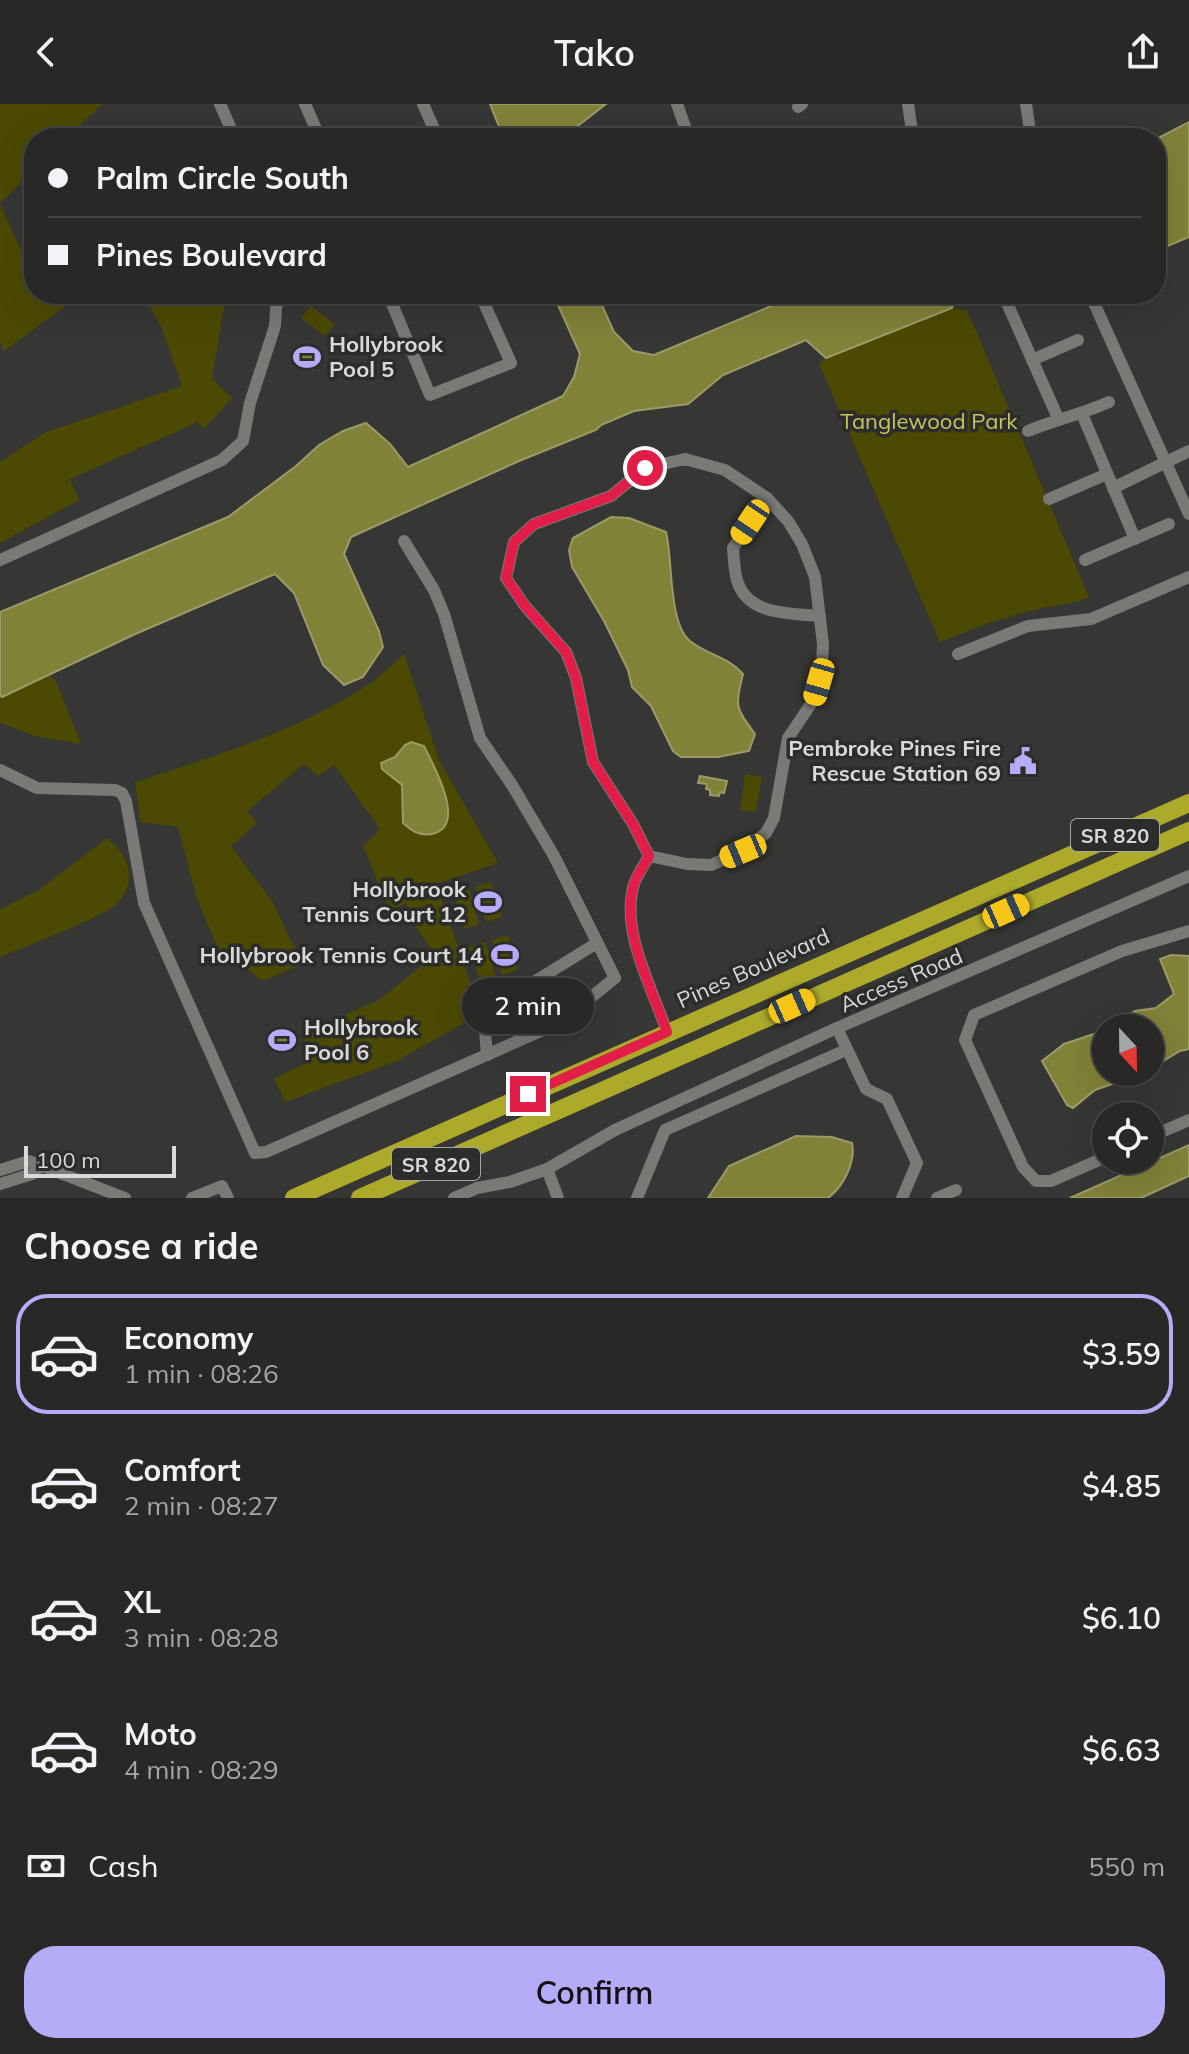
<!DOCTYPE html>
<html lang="en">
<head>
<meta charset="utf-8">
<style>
  :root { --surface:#282827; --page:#30302f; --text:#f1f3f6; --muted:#a5a6a7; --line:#444; --accent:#b5acf8 }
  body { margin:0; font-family:Mulish,sans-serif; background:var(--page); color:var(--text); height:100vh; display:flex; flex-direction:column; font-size:30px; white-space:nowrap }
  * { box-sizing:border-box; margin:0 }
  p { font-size:26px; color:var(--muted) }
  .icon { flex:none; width:44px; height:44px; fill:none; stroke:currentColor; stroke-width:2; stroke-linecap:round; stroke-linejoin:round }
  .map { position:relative; height:1094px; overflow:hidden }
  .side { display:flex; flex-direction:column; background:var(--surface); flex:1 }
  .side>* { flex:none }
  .banner { position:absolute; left:24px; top:24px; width:1142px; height:176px; border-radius:32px; box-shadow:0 8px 32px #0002,0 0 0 2px var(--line); display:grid; align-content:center; height:176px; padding:0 24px; background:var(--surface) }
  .needle { width:52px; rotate:158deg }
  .fabs { position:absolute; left:1092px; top:910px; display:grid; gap:16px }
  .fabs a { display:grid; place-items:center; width:72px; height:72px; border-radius:50%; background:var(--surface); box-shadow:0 8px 32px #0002,0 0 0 2px var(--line); font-size:40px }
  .scale { position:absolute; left:24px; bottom:20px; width:152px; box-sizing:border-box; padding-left:8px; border:4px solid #d9d9d7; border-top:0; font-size:22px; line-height:28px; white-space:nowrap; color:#d9d9d7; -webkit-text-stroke:6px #2c2c2a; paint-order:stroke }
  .end { position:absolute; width:36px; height:36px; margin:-18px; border:10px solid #e11d48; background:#fff; box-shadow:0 0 0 4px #fff }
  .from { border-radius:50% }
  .bubble { position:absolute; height:56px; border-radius:28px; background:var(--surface); box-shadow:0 8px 32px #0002,0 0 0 2px var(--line); font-size:26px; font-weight:600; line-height:56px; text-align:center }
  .car { position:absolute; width:24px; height:48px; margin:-24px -12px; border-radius:10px; box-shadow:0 0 6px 2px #0007; background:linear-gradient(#f5c518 24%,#345 0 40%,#f5c518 0 76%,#345 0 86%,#f5c518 0) }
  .banner b { display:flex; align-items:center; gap:28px; height:76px; font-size:30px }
  .banner b+b { border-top:2px solid var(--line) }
  .banner i { width:20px; height:20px; background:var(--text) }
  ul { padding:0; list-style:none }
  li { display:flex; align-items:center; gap:24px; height:120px; margin:0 16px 12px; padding:0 8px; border:4px solid transparent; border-radius:32px }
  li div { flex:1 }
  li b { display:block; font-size:30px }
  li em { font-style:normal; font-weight:600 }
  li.on { border-color:var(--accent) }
  li>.icon { width:72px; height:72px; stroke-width:1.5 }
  h2 { padding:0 24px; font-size:36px; line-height:96px }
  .pay { display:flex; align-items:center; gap:20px; height:88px; padding:0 24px; font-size:30px }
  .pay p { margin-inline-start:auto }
  .primary-button { display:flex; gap:16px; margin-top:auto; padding:16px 24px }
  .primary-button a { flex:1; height:92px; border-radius:32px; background:var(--accent); color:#111; font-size:32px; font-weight:600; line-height:92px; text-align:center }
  header { display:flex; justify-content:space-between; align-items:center; height:104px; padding:0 24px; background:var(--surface); font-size:36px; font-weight:600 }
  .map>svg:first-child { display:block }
</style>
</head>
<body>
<header><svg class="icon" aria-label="back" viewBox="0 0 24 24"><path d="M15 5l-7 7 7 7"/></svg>Tako<svg class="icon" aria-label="share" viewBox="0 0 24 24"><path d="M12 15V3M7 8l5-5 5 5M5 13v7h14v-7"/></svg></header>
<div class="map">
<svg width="1189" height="1094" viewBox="0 0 1189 1094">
  <rect width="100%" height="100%" fill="#363634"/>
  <g fill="#4b4902">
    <polygon points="0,0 102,0 67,34 34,34 34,66 0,99"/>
    <polygon points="0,101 34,173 34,190 92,190 67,201 4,247 0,239"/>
    <polygon points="143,190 226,190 212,275 232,294 204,325 198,318 70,375 79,396 0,439 0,358 46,328 182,282 162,225"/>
    <polygon points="311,202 335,220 325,232 301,214"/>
    <path d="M952,204L967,206L1089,493C1073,501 1053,501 1034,506C1002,514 971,525 940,538L819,260L826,254Z"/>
    <polygon points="0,546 55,575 81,640 35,632 0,619"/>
    <path d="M404,550L439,656L498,759L436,780L481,909L397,957L285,998L274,974L311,957L303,930L380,895L435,851L415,821L406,799L390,808L363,742L380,725L334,661L318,672L304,660L247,707L257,719L231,742L272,797L302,860L263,877L218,845L196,792L178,723L140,718L135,678C213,653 297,627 366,582C380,573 392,561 404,550Z"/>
    <polygon points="745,670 762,673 756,708 740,706"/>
    <path d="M107,734C128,750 138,775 119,798C105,813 24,843 0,853V805L39,786Z"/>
    <polygon points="491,778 502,813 486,818 475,783"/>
    <polygon points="469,785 479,820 464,825 453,790"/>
    <polygon points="508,831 518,866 502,871 492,836"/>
    <polygon points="485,838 496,872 480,877 469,843"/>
  </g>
  <g fill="#828138" stroke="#9c9b68" stroke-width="2">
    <polygon points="490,0 606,0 562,34 501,34 502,30"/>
    <polygon points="1189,18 1189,133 1156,147 1156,35"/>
    <polygon points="553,190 597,190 614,228 633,247 654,251 800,190 956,192 952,204 826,254 806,236 723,271 688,300 634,307 601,321 596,326 519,357 351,433 344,450 379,527 383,543 363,573 344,581 323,561 294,489 275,470 133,531 2,593 0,591 0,508 228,413 296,362 319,341 343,327 366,319 390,340 408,363 563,292 574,273 580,250"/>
    <polygon points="303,242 320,256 313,265 295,250"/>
    <path d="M611,413L629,414L666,428C673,455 668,519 690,537C707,551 729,553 743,570C735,603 735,603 755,630L749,647L718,653H681L673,647L651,602L632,583L628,566L604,517L572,463L569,446L573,434Z"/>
    <path d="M411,638L424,642C434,662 468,723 432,730C419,732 412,727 403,719L402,681L382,665L381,659L395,653L405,641Z"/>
    <polygon points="700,672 727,677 724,689 720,688 719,692 710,691 710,686 706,685 707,680 698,679"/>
    <polygon points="1171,851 1189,852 1189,945 1180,947 1150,965 1150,924 1109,924 1135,907 1156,904 1174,890 1160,855"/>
    <polygon points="1106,926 1106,968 1147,968 1095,986 1073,1004 1067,1001 1042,957 1064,940"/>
    <polygon points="290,927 295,937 274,946 270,936"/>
    <path d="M796,1032L832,1033L852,1039C856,1058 843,1083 828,1094H708L729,1062Z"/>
    <polygon points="1189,1041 1189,1072 1141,1094 1070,1094"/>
  </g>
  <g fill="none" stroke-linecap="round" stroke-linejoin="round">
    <g stroke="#797976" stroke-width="12">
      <polyline points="220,0 235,34"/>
      <polyline points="305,0 320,34"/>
      <polyline points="423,0 438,34"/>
      <polyline points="677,0 689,34"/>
      <polyline points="908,0 913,34"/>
      <polyline points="1026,0 1031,34"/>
      <polyline points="798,3 802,0"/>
      <polyline points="388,190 430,291 511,259 480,190"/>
      <polyline points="1003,190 1058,314"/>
      <polyline points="1090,190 1189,410"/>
      <polyline points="1032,256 1078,236"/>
      <polyline points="1082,310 1135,435"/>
      <path d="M1028,327C1055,316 1082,310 1109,298"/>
      <polyline points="1113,384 1189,347"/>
      <path d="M767,394L733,444C734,455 734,466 737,476C747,512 791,509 820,512"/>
      <polyline points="1049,395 1107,370"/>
      <polyline points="0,456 222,356 243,337 250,299 275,222 277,190"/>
      <polyline points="1085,456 1169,420"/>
      <polyline points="958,550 1028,522 1091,515 1189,473"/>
      <polyline points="0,666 37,684 115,686 122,689 126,697 144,799 255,1049 266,1048 559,919 615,874 554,752 512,681 480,634 444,510 434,486 404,437"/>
      <path d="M649,752L687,760L711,761L743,747L766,729L774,714L788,634L813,597L822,563L823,540L815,473L802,440L788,417L767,394L725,366L685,355L645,364L611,392L534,420L514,438L506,474L525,502L566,548L576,574L593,658L633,720L649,752C644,761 637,771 634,780C620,828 652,883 667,928"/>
      <polyline points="837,924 866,985 887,995 917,1059 902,1094"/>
      <polyline points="487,951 485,927 500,899 597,839"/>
      <polyline points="1150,1033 1189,1016"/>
      <polyline points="1106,1053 1051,1077 1036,1077 1023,1063 965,936 974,911 1122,847 1189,827"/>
      <polyline points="547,1065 558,1094"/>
      <polyline points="0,1066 29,1057 125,1094"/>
      <polyline points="0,1080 32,1070 41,1062"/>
      <polyline points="192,1094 222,1082 228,1094"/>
      <polyline points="454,1094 477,1084 510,1078 547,1065 615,1026 837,924 1189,772"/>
      <polyline points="637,1094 665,1026 846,946"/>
      <polyline points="937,1094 956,1086"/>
    </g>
    <g stroke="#adaa2b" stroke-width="18">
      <polyline points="294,1094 1189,699"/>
      <polyline points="360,1094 1189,727"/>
    </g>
  </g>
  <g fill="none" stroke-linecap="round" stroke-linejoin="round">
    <path stroke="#e11d48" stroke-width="10" d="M528,990L667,928C652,885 620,826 634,780C637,771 644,761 649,752L633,720L593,658L576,574L566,548L525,502L506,474L514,438L534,420L611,392L645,364"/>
  </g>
  <defs>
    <g id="stadium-bare" transform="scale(2.16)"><path d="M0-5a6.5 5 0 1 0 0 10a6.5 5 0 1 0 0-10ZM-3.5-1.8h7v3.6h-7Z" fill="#b5acf8" stroke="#2c2c2a" stroke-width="2.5" paint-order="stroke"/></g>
    <g id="civic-bare" transform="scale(2.16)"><path d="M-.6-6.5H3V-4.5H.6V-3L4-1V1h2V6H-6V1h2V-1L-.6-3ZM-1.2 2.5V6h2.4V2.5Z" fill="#b5acf8" stroke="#2c2c2a" stroke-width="2.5" paint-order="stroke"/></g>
  </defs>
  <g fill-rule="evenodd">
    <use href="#stadium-bare" x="307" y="253"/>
    <use href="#civic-bare" x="1023" y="657"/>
    <use href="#stadium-bare" x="488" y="798"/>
    <use href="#stadium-bare" x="505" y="851"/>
    <use href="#stadium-bare" x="282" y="936"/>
  </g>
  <g text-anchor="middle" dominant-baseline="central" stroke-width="7" stroke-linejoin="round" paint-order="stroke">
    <g fill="#2c2c2a" stroke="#a5a5a3" stroke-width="2">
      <rect x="1071" y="715" width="88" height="32" rx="6"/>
      <rect x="392" y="1044" width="88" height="32" rx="6"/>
    </g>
    <g font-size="20" font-weight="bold" fill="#d9d9d7">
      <text x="1115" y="731">SR 820</text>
      <text x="436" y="1060">SR 820</text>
    </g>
    <g font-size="22" font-weight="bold" fill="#d9d9d7" stroke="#2c2c2a" text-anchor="end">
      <text x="329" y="240" text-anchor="start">Hollybrook<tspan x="329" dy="25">Pool 5</tspan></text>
      <text x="1001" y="644">Pembroke Pines Fire<tspan x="1001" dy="25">Rescue Station 69</tspan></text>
      <text x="466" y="785">Hollybrook<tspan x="466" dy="25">Tennis Court 12</tspan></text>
      <text x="483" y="851">Hollybrook Tennis Court 14</text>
      <text x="304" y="923" text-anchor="start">Hollybrook<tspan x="304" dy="25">Pool 6</tspan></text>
    </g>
    <g font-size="22" fill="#c6c45e" stroke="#2c2c2a">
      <text x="929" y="317">Tanglewood Park</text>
    </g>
    <g font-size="22" fill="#d9d9d7" stroke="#2c2c2a">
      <text transform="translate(753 864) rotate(-24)">Pines Boulevard</text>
      <text transform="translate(901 876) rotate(-23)">Access Road</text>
    </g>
  </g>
</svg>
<div class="fabs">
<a><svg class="needle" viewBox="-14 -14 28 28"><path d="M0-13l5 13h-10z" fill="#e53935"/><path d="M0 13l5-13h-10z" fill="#a5a6a7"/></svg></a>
<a><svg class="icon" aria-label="locate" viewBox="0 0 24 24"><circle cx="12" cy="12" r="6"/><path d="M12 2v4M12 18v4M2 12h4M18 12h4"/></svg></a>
</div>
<div class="scale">100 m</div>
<i class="end from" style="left:645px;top:364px"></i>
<i class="end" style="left:528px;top:990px"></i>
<div class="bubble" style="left:462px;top:874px;width:132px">2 min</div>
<i class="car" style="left:750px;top:418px;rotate:214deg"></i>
<i class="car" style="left:819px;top:578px;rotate:196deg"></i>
<i class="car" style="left:743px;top:747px;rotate:247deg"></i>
<i class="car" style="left:1006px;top:807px;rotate:66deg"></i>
<i class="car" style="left:792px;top:902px;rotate:66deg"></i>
<div class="banner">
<b><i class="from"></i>Palm Circle South</b>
<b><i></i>Pines Boulevard</b>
</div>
</div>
<section class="side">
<h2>Choose a ride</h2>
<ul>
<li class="on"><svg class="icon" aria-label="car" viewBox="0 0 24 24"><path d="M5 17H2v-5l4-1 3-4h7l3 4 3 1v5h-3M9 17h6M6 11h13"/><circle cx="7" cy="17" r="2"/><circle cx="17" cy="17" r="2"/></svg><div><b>Economy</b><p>1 min · 08:26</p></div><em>$3.59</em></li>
<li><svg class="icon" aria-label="car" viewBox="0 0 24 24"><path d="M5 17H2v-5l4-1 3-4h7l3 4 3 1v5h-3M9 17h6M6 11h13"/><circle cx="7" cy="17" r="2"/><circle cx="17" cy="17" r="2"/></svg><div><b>Comfort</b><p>2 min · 08:27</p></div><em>$4.85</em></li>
<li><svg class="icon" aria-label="car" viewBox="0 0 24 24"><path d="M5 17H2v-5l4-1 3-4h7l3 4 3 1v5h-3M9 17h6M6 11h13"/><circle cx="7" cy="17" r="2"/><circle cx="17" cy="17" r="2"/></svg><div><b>XL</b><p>3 min · 08:28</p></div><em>$6.10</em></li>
<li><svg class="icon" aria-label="car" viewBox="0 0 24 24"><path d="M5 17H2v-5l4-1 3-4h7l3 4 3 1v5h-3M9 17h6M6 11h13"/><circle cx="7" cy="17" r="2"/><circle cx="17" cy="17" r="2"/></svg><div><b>Moto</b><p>4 min · 08:29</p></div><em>$6.63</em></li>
</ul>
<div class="pay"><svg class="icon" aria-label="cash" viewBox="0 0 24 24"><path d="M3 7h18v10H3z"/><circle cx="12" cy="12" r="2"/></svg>Cash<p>550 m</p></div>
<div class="primary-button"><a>Confirm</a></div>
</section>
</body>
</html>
